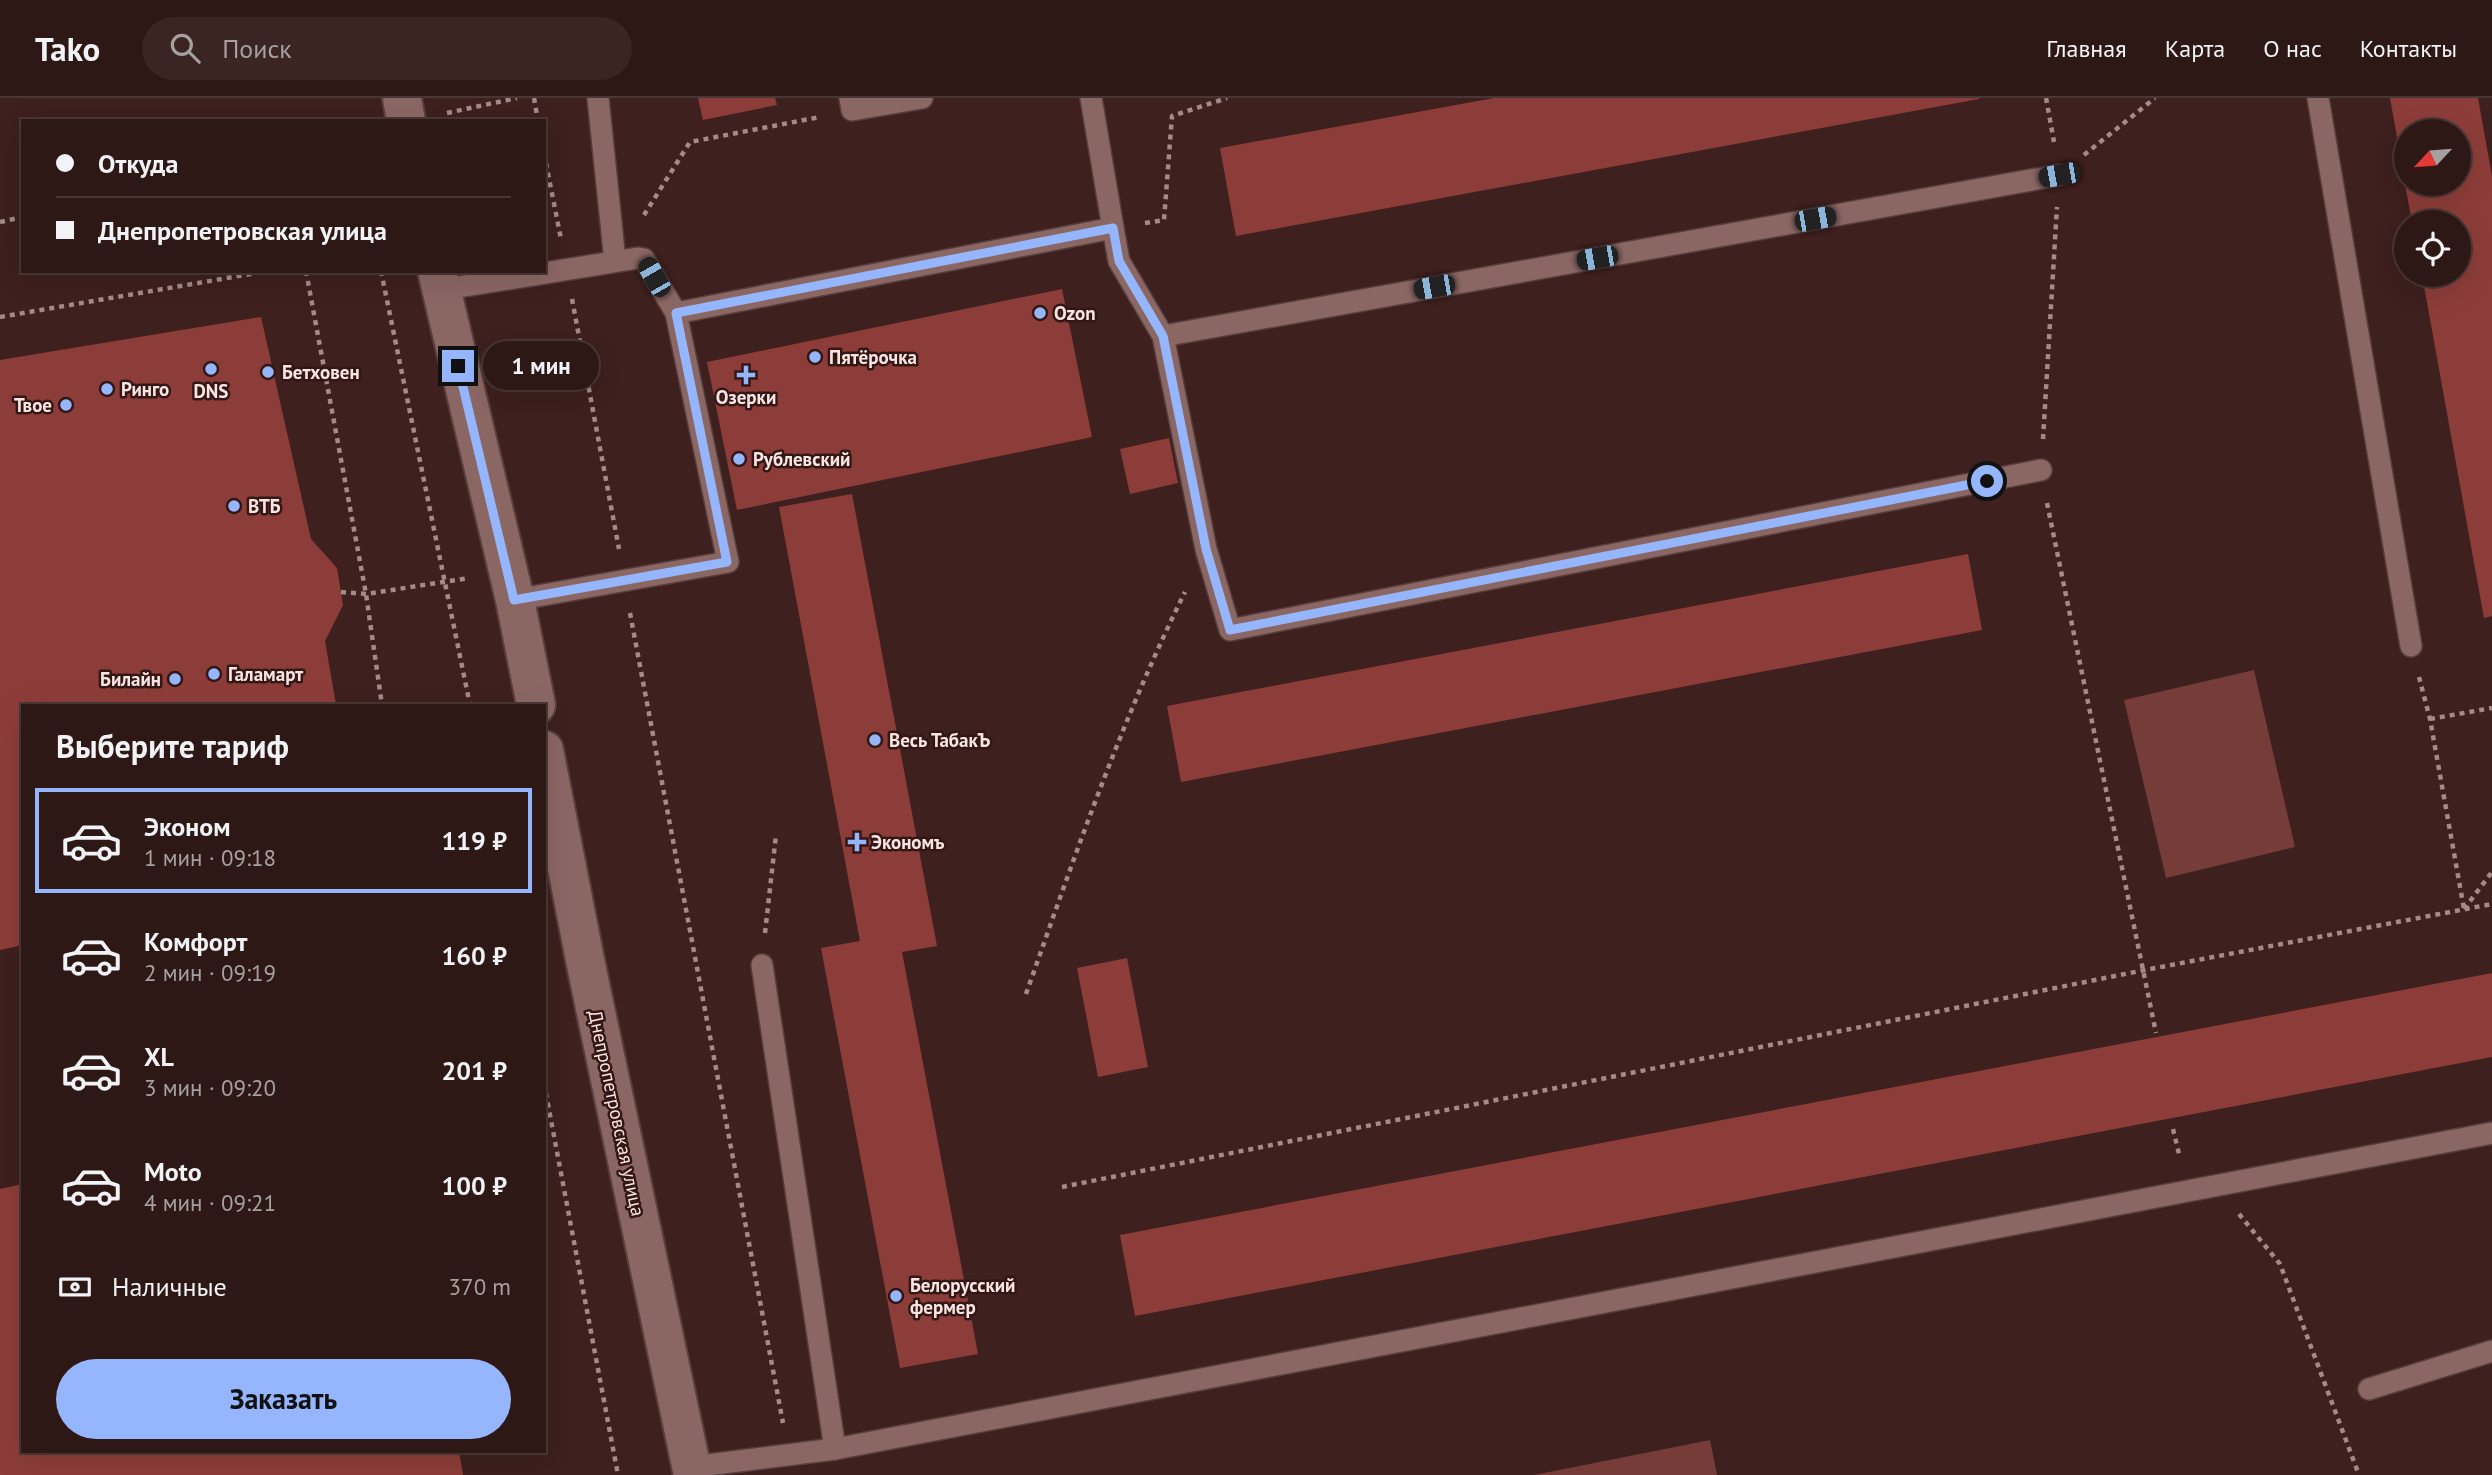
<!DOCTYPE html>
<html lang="ru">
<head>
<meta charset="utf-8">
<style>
  :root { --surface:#2e1816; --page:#3a2523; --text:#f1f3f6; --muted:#a7a0a1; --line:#493735; --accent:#95b6fd }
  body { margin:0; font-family:"PT Sans",sans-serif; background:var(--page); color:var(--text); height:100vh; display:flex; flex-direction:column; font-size:26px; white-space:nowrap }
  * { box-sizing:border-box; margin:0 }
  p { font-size:23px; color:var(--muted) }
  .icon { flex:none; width:38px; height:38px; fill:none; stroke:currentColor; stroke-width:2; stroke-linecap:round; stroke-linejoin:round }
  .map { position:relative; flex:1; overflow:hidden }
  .sheet { position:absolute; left:21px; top:606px; width:525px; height:749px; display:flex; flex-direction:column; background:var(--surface); border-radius:0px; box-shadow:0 7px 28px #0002,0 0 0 2px var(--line) }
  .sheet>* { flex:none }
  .banner { position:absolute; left:21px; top:21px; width:525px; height:154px; border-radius:0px; box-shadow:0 7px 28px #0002,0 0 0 2px var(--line); display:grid; align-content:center; height:154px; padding:0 35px; background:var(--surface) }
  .needle { width:46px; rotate:244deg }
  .buttons { position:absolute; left:2394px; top:21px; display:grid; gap:14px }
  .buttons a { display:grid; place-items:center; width:77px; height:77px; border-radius:50%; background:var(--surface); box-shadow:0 7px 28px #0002,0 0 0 2px var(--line); font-size:35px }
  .end { position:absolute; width:32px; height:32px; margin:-16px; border:9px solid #95b6fd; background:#111; box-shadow:0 0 0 4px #111 }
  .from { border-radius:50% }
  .bubble { position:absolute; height:49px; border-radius:24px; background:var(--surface); box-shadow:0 7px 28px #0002,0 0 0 2px var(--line); font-size:23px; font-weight:700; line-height:49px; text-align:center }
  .car { position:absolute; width:21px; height:42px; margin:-21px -10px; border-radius:9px; box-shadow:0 0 5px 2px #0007; background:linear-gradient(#222 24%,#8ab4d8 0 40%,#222 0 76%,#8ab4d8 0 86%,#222 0) }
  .banner b { display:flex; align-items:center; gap:24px; height:66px; font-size:26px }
  .banner b+b { border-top:2px solid var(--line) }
  .banner i { width:18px; height:18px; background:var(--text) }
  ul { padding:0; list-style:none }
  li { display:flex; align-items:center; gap:21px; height:105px; margin:0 14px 10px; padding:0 21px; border:4px solid transparent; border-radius:0px }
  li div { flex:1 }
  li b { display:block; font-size:26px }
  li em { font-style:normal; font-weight:700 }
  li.active { border-color:var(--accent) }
  li>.icon { width:63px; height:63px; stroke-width:1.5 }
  h2 { padding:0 35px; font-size:32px; line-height:84px }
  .pay { display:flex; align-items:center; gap:18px; height:77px; padding:0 35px; font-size:26px }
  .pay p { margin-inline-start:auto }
  .action { display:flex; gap:14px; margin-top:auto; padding:14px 35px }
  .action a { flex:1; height:80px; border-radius:42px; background:var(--accent); color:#111; font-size:28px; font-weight:700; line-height:80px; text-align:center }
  header { display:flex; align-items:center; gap:42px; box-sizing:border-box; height:98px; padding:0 35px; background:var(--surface); border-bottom:2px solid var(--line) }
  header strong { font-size:33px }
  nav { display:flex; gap:38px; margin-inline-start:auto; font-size:24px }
  .search { width:490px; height:63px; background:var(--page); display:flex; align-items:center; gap:18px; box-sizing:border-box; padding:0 24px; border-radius:38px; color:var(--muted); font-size:26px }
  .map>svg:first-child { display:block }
</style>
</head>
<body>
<header>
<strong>Tako</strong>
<div class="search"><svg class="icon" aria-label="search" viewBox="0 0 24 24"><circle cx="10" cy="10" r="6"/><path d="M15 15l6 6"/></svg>Поиск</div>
<nav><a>Главная</a><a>Карта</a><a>О нас</a><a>Контакты</a></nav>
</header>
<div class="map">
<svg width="2492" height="1377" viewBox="0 0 2492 1377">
  <rect width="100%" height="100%" fill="#3e201e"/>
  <g fill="#753c38">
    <polygon points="2254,572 2295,749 2166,780 2124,602"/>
    <polygon points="1710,1342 1717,1377 1534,1377"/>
  </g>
  <g fill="#8d3d39">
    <polygon points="698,0 775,0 777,7 703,22"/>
    <polygon points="1494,0 1979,0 1979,1 1236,138 1220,50"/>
    <polygon points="2390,0 2478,0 2492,78 2492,518 2484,520 2422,177 2459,177 2459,124 2412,124 2405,86 2459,86 2459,33 2406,33 2405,84"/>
    <polygon points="1062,191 1092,339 737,412 707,264"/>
    <polygon points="261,219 311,441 337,470 343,507 325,543 336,607 23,607 23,847 0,852 0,262"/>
    <polygon points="1169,340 1178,385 1130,396 1120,351"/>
    <polygon points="852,396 937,848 902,854 978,1256 900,1270 821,850 860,843 779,409"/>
    <polygon points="1968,456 1982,532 1181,684 1167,608"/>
    <polygon points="1127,860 1148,969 1098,979 1077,870"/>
    <polygon points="2492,875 2492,959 1135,1218 1120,1137"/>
    <polygon points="23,1086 23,1353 459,1353 463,1377 0,1377 0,1091"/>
  </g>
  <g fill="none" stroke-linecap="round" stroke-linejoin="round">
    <g stroke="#573e3d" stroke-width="24">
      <g id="service">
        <polyline points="598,0 615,163"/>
        <polyline points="850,0 852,12 922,0"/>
        <polyline points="2318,0 2411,548"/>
        <polyline points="1113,130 1119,163 1163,238 1206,451 1230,532 2041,372"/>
        <polyline points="440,192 638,160 644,161 676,215 1113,130 1091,0"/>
        <polyline points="1163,238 2059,77"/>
        <polyline points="515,502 728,464 676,215"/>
        <polyline points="762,867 835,1351"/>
        <polyline points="2369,1291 2492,1253"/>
        <polyline points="691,1369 835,1351 2492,1035"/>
      </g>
    </g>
    <g stroke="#573e3d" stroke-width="42">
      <g id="tertiary">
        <polyline points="402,0 406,23"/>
        <polyline points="437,173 515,502 536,607"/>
        <polyline points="544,652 585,862 693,1377"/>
      </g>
    </g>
    <g stroke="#a48b89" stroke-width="4.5" stroke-dasharray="5 5" stroke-linecap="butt">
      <polyline points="534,0 538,23"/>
      <polyline points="2046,0 2054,44"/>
      <polyline points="447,15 517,0"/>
      <polyline points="544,55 561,141"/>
      <polyline points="2084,57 2155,0"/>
      <polyline points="644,117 690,44 820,19"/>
      <polyline points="0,124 23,119"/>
      <polyline points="1145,125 1164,122 1172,18 1227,0"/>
      <polyline points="306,173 366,496 382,607"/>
      <polyline points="381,173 470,607"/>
      <polyline points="572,201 619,451"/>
      <polyline points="0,219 268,173"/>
      <polyline points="2043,341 2057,109"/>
      <polyline points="2047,405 2156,935"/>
      <polyline points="341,494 366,496 469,480"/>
      <polyline points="630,515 783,1325"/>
      <polyline points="2419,579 2430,621 2464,811"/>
      <polyline points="2430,621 2492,610"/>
      <polyline points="2464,811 2492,774"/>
      <polyline points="765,835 776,737"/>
      <path d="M1026,896C1074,760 1121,623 1185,494"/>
      <polyline points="544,985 618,1377"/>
      <polyline points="2173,1031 2180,1060"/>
      <polyline points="1062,1089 2145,872 2492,806"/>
      <polyline points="2239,1116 2280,1166 2359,1377"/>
    </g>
    <use href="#service" stroke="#8b6764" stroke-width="21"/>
    <use href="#tertiary" stroke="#8b6764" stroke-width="38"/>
  </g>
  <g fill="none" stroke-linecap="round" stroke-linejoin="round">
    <polyline stroke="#95b6fd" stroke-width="9" points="458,268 514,502 727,464 676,215 1113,130 1119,163 1163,238 1206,451 1230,532 1987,383"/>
  </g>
  <g fill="#95b6fd" stroke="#331715" stroke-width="2.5">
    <circle cx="1040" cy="215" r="7"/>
    <circle cx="815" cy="259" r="7"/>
    <circle cx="211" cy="271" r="7"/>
    <circle cx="268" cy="274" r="7"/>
    <path d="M742.5 266.5h7v7h7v7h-7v7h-7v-7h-7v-7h7z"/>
    <circle cx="107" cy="291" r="7"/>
    <circle cx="66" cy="307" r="7"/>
    <circle cx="739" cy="361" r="7"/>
    <circle cx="234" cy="408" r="7"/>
    <circle cx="214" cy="576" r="7"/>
    <circle cx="175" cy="581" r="7"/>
    <circle cx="875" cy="642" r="7"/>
    <path d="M853.5 733.5h7v7h7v7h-7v7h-7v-7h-7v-7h7z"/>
    <circle cx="896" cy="1198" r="7"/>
  </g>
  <g text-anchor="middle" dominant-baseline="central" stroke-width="5" stroke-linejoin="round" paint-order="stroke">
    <g font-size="19" font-weight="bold" fill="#fae5e3" stroke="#331715" text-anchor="start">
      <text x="1054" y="215">Ozon</text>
      <text x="829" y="259">Пятёрочка</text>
      <text x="282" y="274">Бетховен</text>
      <text x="121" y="291">Ринго</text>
      <text x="211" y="293" text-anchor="middle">DNS</text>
      <text x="746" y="299" text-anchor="middle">Озерки</text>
      <text x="52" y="307" text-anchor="end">Твое</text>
      <text x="753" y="361">Рублевский</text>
      <text x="248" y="408">ВТБ</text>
      <text x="228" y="576">Галамарт</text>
      <text x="161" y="581" text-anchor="end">Билайн</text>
      <text x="889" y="642">Весь ТабакЪ</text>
      <text x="871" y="744">Экономъ</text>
      <text x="910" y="1187">Белорусский<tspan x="910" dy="22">фермер</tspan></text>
    </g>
    <g font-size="19" fill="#fae5e3" stroke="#331715">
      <text transform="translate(617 1015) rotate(78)">Днепропетровская улица</text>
    </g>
  </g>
</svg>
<div class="buttons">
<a><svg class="needle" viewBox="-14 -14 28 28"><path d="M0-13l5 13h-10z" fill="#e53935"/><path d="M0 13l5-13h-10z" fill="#a7a0a1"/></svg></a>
<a><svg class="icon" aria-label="locate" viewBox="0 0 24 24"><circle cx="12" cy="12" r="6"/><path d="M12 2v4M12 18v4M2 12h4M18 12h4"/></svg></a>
</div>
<i class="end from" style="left:1987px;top:383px"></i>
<i class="end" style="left:458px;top:268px"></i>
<div class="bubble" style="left:483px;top:243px;width:116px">1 мин</div>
<i class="car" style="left:2059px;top:77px;rotate:260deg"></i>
<i class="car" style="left:1815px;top:121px;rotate:80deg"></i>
<i class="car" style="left:1597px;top:160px;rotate:260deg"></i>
<i class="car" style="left:654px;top:179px;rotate:330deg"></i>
<i class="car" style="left:1434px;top:189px;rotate:260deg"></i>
<div class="banner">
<b><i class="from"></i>Откуда</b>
<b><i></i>Днепропетровская улица</b>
</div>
<section class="sheet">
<h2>Выберите тариф</h2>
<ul>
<li class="active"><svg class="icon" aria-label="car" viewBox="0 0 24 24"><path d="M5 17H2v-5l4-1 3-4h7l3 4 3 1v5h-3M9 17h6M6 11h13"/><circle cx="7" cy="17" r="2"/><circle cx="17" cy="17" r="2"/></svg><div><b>Эконом</b><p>1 мин · 09:18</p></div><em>119 ₽</em></li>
<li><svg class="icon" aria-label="car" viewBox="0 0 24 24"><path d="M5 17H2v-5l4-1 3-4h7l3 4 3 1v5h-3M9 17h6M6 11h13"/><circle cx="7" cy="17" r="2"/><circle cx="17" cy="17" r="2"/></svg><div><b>Комфорт</b><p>2 мин · 09:19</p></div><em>160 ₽</em></li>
<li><svg class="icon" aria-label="car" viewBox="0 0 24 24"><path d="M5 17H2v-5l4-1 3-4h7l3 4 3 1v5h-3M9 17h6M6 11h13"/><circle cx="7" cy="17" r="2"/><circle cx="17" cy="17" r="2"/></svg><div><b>XL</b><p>3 мин · 09:20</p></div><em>201 ₽</em></li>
<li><svg class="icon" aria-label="car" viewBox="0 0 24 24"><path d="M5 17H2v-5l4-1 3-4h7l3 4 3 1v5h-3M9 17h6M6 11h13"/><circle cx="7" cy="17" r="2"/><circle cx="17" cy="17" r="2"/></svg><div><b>Moto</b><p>4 мин · 09:21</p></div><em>100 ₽</em></li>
</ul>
<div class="pay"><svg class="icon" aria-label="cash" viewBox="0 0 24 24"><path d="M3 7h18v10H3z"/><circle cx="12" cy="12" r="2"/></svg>Наличные<p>370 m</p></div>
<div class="action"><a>Заказать</a></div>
</section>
</div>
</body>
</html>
